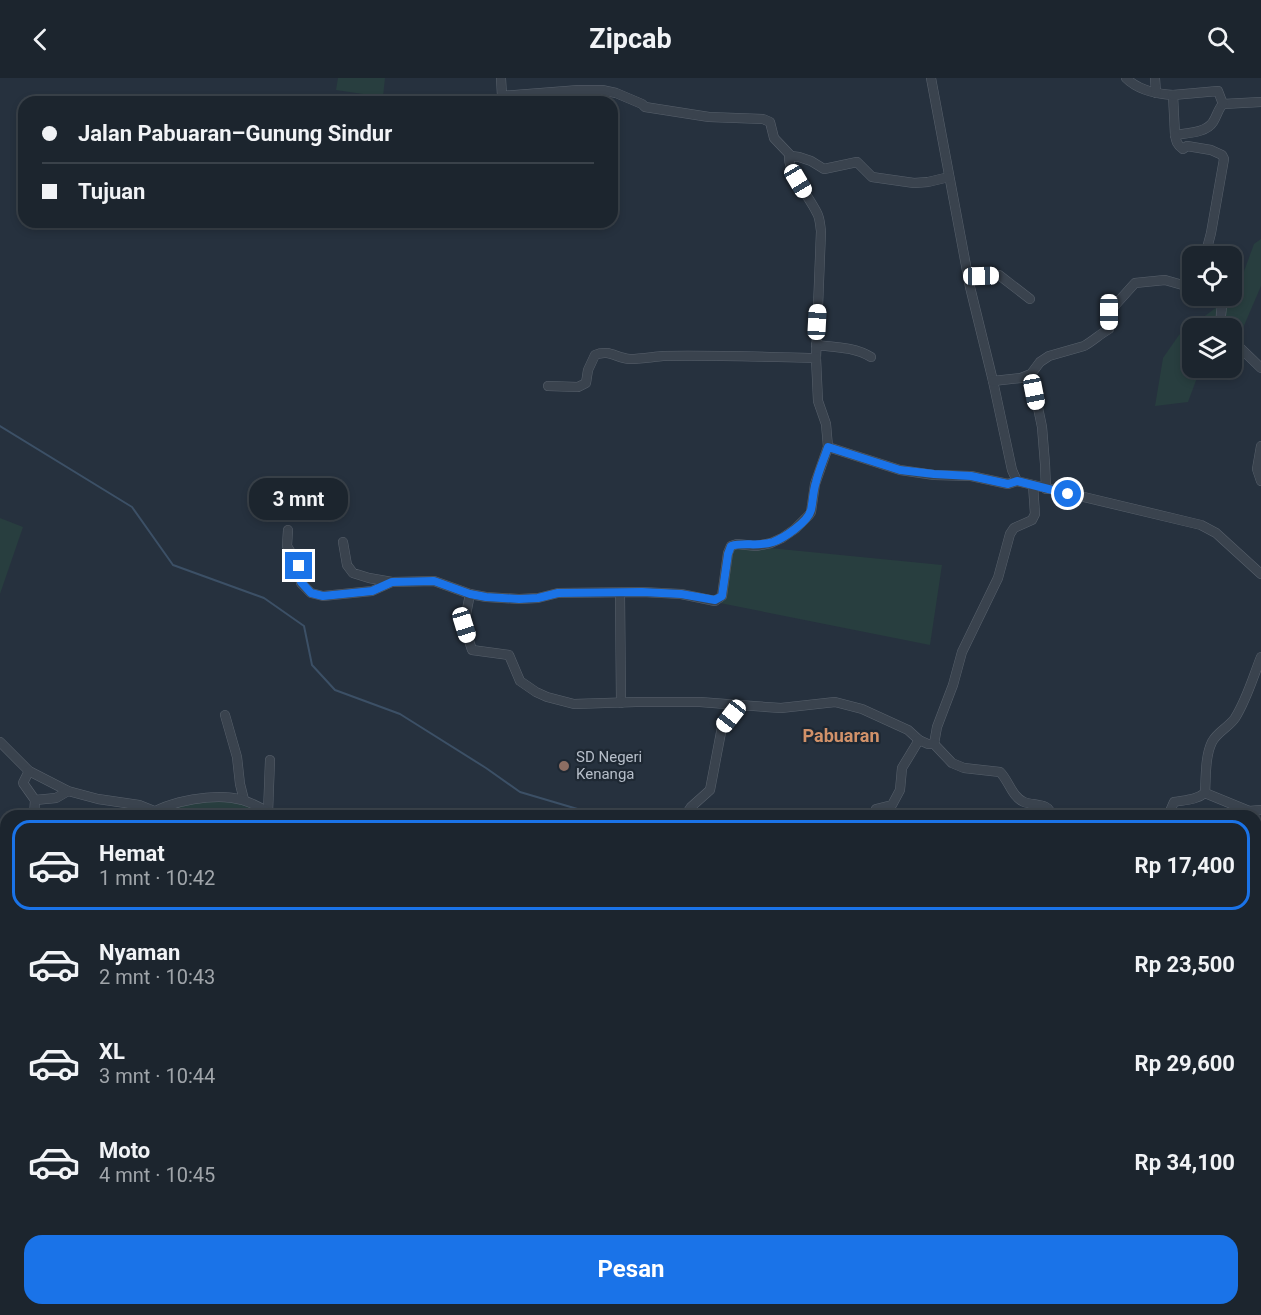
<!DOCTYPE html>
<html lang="id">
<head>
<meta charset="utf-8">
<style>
  :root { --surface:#1c252e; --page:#29313a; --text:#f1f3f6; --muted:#a0a5aa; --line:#3a424a; --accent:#1a73e8 }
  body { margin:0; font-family:Roboto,sans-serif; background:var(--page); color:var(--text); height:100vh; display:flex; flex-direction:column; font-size:22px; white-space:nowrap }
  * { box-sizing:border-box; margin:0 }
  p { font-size:20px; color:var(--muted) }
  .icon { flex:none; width:33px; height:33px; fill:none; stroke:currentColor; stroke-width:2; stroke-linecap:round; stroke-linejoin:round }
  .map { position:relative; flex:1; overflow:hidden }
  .side { position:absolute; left:0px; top:732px; width:1262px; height:506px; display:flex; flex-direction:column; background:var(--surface); border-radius:18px 18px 0 0; box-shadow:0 3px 9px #0003,0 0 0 2px var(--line) }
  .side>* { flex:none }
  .top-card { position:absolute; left:18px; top:18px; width:600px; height:132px; border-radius:18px; box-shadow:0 3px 9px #0003,0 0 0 2px var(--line); display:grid; align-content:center; height:132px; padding:0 24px; background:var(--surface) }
  .tools { position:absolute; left:1182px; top:168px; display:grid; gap:12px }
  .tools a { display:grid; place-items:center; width:60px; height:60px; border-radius:12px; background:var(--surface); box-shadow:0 3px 9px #0003,0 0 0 2px var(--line); font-size:30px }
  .end { position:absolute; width:27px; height:27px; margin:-14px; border:8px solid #1a73e8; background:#fff; box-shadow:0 0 0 3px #fff }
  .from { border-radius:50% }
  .bubble { position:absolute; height:42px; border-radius:18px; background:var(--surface); box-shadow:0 3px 9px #0003,0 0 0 2px var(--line); font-size:20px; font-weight:700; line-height:42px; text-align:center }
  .car { position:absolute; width:18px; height:36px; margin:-18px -9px; border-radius:8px; box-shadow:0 0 4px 2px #0007; background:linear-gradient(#fff 24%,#345 0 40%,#fff 0 76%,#345 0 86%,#fff 0) }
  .top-card b { display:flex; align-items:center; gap:21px; height:57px; font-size:22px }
  .top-card b+b { border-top:2px solid var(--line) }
  .top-card i { width:15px; height:15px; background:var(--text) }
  ul { padding:10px 0 0; list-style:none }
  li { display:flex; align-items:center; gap:18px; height:90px; margin:0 12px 9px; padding:0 12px; border:3px solid transparent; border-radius:18px }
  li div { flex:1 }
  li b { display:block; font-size:22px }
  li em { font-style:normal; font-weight:700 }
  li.on { border-color:var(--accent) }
  li>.icon { width:54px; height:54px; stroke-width:1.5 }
  .primary-button { display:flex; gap:12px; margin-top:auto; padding:12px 24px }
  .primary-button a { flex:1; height:69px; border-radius:18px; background:var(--accent); color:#fff; font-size:24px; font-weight:700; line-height:69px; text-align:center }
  header { display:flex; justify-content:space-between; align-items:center; height:78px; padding:0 24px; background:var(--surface); font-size:27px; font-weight:700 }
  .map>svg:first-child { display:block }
</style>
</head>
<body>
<header><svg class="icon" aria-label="back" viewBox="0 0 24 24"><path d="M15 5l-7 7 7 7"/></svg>Zipcab<svg class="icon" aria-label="search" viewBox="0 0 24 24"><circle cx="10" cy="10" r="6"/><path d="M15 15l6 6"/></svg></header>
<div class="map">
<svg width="1261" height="1237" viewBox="0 0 1261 1237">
  <rect width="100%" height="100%" fill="#26313e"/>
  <g fill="#283e3f">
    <polygon points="338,0 385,0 383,19 336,12"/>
    <polygon points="1261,161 1261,208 1240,257 1232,259 1232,250 1192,250 1192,290 1203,290 1198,297 1188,324 1155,328 1163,280 1179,257 1236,215 1254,166"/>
    <polygon points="0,440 23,449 0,516"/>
    <polygon points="729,466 942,487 930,567 720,525"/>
    <polygon points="225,717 260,728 257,738 152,738 155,735"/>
    <polygon points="0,765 6,766 6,1056 0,1057"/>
  </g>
  <polygon fill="#3c5066" points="1256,843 1261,845 1261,953 1256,949"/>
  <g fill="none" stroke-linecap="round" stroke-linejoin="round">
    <g stroke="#3c5066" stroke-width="2">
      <polyline points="0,348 132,429 173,487 264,520 304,548 312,587 335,612 400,636 486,690 520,714 591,735 596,738"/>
      <polyline points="0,921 6,923"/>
      <polyline points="131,1232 132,1237"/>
    </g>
    <g stroke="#58616c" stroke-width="10">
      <g id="minor">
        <polyline points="501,0 502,18 579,12 602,12 616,15 642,26 645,29 709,39 763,41 770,44 774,60 791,78"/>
        <polyline points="931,0 970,209 993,303 1012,392 1017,403 1201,447 1216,455 1261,496"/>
        <path d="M1126,0C1138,12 1157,16 1173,17L1175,57C1187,55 1206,55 1213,44C1217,38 1218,31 1223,26L1261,24"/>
        <polyline points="1155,0 1156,15"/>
        <polyline points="1173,17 1218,13 1223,26"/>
        <path d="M1175,57C1176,63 1177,67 1183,71L1187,68L1211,72L1222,77L1224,81L1211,155L1205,178"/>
        <polyline points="969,201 981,198 999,197 1030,221"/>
        <path d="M1222,250C1219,240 1222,228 1224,218"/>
        <polyline points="1232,262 1261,290"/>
        <path d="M816,267C835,269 855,269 871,279"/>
        <path d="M816,280L821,153C820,147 820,140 817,135C809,118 790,98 789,80L791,78L799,79L811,83L824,91L857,84L872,99L914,105L928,104L949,99"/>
        <polyline points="1031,296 1042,349 1045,386 1046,411"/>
        <path d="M993,303L1021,300L1031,296L1040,284L1049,278L1084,268C1093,263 1100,256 1109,251V234L1135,205L1165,202L1186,208L1192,203"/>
        <polyline points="1261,368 1257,391 1261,403"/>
        <polyline points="828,369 900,392 934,397 971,398 1008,406 1017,403"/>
        <polyline points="288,452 287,468 299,488 301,505 311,515 323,518 372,513 392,504"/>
        <path d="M343,464L347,487L353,495L369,500L392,504L434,503L470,516L486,519L519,521L538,520L558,515L642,514L681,516L715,523L722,518L728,475L731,468L737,466L756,468L771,465L782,460L795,451L809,437L811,434L815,406L828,369L826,346L818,323L816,280C765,279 714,277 663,278C652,279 641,281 630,281C616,280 609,271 595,277L588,292L586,305L578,309L548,308"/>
        <polyline points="620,515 621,625"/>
        <polyline points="470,516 464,547 472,572 509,577 520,603 536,614 547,619 574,626 636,624 700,624 739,627"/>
        <polyline points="225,637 237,679 240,706 244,722"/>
        <polyline points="0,664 29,693 68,713 98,721 139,727 154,733"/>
        <polyline points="934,666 937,649 953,607 962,574 998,500 1010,456 1014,450 1032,442 1035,436 1033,407"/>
        <polyline points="29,693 23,705 35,722 34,738"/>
        <polyline points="1205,715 1249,733 1261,732"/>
        <polyline points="35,722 56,720 68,713"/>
        <polyline points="268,735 270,682"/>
        <path d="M147,738C169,723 216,714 242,722C254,725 265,733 276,738"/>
        <path d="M685,738L691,729L710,712L722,649L739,627L781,630L835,624L862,631L908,652L919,662L928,666H934L952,685L964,690L1000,694C1009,703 1012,719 1024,724C1034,728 1050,724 1051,738"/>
        <polyline points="872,738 876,731 892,727 900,712 902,690 919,662"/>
        <path d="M1168,738L1174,724C1185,722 1196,722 1205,715C1206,699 1205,678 1212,664C1217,654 1229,649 1235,640C1247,621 1253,599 1261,579"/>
        <polyline points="0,766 6,767"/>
        <polyline points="1256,1227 1261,1227"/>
        <polyline points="974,1232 982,1237"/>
        <polyline points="752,1237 753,1232"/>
        <polyline points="878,1237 880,1232"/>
        <polyline points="1043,1237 1044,1232"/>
      </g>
    </g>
    <use href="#minor" stroke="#3a434e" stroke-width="9"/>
  </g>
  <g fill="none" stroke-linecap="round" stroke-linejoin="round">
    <path stroke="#1a73e8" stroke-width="8" d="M299,488L301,504L311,515L323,518L372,513L392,504L434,503L470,516L486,519L519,521L538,520L558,515L642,514L681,516L715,522L722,518L728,476L731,468C744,464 758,469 773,464C784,460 808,444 811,432C813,423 813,413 816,404C819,392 824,381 828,369L900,392L934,396L971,398L1008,406L1017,403L1068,416"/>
  </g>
  <circle fill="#8d6e63" stroke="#1e2833" stroke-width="2" cx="564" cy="688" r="6"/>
  <g text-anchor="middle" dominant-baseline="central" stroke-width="4.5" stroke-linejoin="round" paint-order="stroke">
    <g font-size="15" fill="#b6bec9" stroke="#1e2833" text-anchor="start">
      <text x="576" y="679">SD Negeri<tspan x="576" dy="17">Kenanga</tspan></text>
    </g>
    <g font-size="18" font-weight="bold" fill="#d19169" stroke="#1e2833">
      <text x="841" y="657">Pabuaran</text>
    </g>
  </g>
</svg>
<div class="tools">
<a><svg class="icon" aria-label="locate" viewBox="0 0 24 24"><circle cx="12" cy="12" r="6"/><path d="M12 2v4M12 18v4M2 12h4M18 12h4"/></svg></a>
<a><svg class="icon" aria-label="layers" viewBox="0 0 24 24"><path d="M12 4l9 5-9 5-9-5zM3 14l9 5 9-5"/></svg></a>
</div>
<i class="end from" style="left:1068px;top:416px"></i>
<i class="end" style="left:299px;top:488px"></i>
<div class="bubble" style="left:249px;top:400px;width:99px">3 mnt</div>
<i class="car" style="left:798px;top:103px;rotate:149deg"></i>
<i class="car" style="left:981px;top:198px;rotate:89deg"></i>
<i class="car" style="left:1109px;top:234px;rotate:180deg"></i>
<i class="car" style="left:817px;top:244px;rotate:3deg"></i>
<i class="car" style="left:1034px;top:314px;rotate:169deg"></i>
<i class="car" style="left:464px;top:547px;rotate:163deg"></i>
<i class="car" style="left:731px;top:638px;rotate:218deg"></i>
<div class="top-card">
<b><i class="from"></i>Jalan Pabuaran–Gunung Sindur</b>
<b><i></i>Tujuan</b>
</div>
<section class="side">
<ul>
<li class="on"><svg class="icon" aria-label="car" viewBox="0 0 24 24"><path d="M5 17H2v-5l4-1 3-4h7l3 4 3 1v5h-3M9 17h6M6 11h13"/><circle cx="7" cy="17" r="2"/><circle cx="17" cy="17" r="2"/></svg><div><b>Hemat</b><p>1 mnt · 10:42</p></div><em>Rp 17,400</em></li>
<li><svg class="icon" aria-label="car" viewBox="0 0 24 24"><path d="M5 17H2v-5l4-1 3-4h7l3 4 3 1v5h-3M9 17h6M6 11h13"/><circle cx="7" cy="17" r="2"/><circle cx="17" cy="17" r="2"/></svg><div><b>Nyaman</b><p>2 mnt · 10:43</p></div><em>Rp 23,500</em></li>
<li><svg class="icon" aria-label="car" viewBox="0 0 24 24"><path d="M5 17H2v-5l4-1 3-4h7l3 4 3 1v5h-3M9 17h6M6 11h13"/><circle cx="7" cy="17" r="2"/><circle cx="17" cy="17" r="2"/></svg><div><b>XL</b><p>3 mnt · 10:44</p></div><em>Rp 29,600</em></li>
<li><svg class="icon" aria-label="car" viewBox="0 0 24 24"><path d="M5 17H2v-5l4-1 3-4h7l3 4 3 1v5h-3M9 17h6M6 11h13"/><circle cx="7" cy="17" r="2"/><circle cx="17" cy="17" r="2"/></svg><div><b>Moto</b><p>4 mnt · 10:45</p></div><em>Rp 34,100</em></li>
</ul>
<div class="primary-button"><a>Pesan</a></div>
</section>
</div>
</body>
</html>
